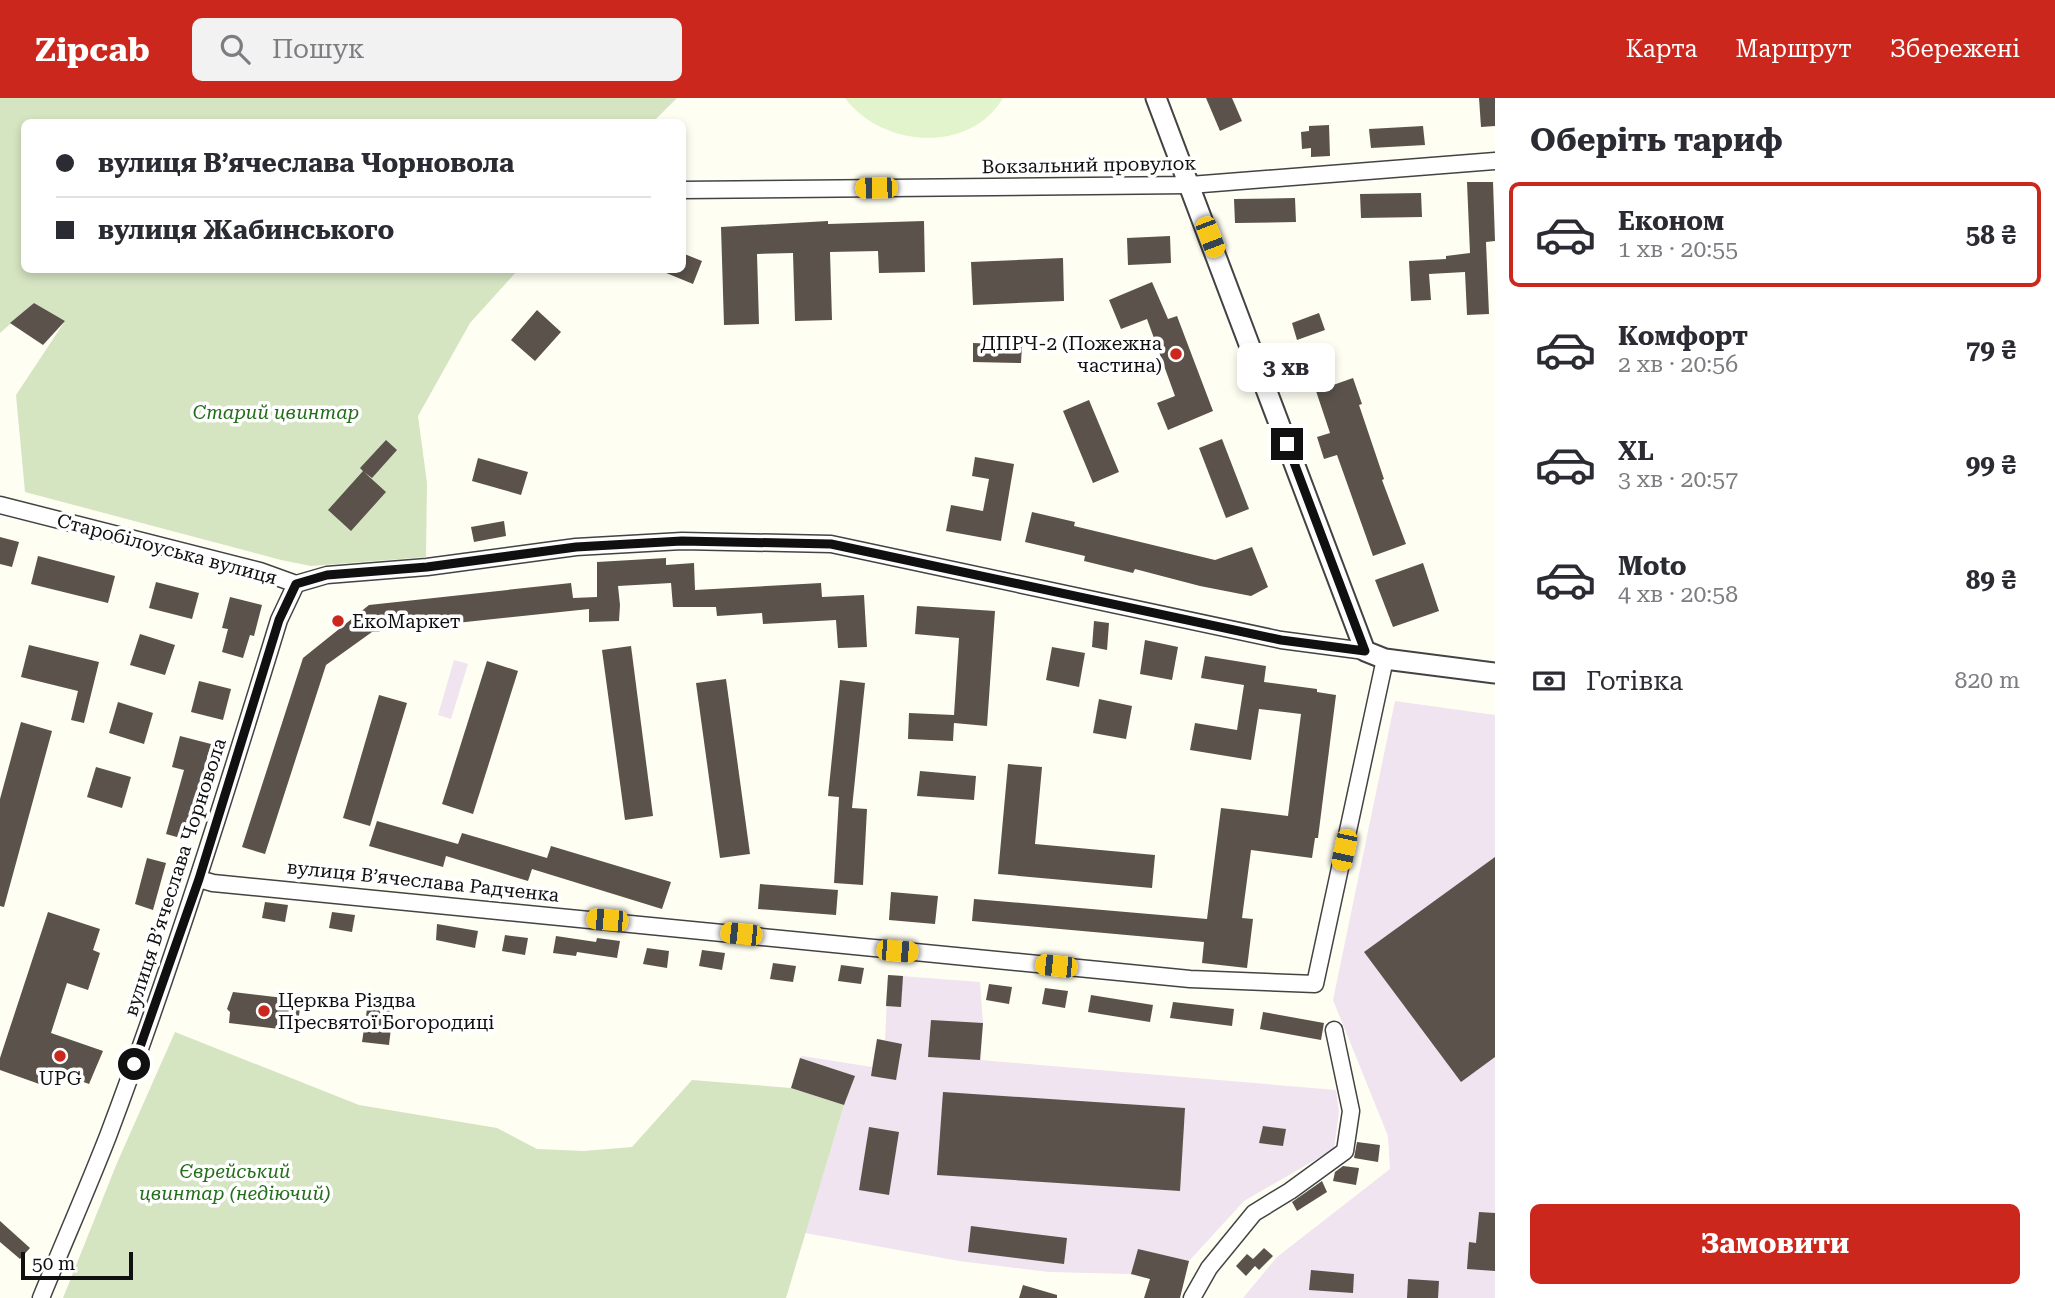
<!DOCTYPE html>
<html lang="uk">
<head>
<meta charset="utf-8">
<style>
  :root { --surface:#fff; --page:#f2f2f3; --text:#2b2b33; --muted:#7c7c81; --line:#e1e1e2; --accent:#cb271d }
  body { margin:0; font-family:"Roboto Serif",serif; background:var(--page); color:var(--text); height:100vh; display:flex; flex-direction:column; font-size:26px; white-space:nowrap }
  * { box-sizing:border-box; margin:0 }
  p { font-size:23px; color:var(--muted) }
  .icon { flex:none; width:38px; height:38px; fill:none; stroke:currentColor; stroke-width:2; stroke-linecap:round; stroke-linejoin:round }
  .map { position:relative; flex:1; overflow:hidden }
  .drawer { display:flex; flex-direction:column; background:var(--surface); width:560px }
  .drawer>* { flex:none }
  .top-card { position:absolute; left:21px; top:21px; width:665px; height:154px; border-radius:10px; box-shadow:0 4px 10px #0003; display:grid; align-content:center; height:154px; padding:0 35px; background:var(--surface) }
  .scale { position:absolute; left:21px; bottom:18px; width:112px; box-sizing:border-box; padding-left:7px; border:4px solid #101010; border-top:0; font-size:19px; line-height:24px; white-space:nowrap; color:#101010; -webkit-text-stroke:5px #fff; paint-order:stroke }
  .end { position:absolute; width:32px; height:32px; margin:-16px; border:9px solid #101010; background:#fff; box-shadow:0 0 0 4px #fff }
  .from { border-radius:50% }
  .bubble { position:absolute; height:49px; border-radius:10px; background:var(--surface); box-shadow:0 4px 10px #0003; font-size:23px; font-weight:700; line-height:49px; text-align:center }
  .car { position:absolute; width:21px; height:42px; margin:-21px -10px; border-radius:9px; box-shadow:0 0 5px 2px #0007; background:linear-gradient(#f5c518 24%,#345 0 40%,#f5c518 0 76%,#345 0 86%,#f5c518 0) }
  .top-card b { display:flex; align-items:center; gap:24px; height:66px; font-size:26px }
  .top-card b+b { border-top:2px solid var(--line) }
  .top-card i { width:18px; height:18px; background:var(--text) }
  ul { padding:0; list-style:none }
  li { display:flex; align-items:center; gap:21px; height:105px; margin:0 14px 10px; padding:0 21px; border:4px solid transparent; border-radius:10px }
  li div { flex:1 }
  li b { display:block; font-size:26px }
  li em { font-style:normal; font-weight:700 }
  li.current { border-color:var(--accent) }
  li>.icon { width:63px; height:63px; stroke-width:1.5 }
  h2 { padding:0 35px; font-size:32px; line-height:84px }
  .pay { display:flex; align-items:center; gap:18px; height:77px; padding:0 35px; font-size:26px }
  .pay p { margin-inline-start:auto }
  .primary-button { display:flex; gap:14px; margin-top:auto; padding:14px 35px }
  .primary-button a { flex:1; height:80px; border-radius:10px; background:var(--accent); color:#fff; font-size:28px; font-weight:700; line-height:80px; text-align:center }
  header { display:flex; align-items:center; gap:42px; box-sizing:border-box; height:98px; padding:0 35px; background:var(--accent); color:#fff }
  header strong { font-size:33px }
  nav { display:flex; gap:38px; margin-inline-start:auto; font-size:24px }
  .search { width:490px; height:63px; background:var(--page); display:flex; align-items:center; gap:18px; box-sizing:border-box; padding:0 24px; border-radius:10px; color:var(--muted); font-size:26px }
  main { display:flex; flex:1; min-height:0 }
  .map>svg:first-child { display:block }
</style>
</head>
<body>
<header>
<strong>Zipcab</strong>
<div class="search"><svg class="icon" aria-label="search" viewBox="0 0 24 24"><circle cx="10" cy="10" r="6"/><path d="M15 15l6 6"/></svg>Пошук</div>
<nav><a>Карта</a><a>Маршрут</a><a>Збережені</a></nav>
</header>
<main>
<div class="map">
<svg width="1495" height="1200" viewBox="0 0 1495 1200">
  <rect width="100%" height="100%" fill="#fffef3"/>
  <g fill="#efe4ef">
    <polygon points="454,562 468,566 451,621 438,617"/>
    <polygon points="1395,603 1495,617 1495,1200 1243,1200 1277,1159 1390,1071 1388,1038 1333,902"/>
    <polygon points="888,877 980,884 983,925 981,962 1336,992 1339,1014 1334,1051 1244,1103 1189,1163 1182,1189 1131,1176 1049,1174 959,1163 805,1135 844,1007 791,990 800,960 802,958 872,969 877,941 885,942"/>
  </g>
  <g fill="#d5e4c1">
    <polygon points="0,0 677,0 653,24 24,24 24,172 518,172 470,225 418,318 427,385 426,459 311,468 281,462 25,394 16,297 65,223 34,205 0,235"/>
    <polygon points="175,934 359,1007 497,1030 537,1051 584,1053 632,1049 692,982 791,990 844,1007 786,1200 63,1200 117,1065"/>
  </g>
  <path fill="#e1f4cb" d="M845,0H1003C969,57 881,49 845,0Z"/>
  <g fill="#5a524b">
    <polygon points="1206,0 1232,0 1242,23 1220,33"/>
    <polygon points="1479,0 1495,0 1495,28 1481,29"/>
    <polygon points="1329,27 1330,58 1311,59 1311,50 1302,51 1301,34 1309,33 1309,28"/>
    <polygon points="1423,28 1425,47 1371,50 1369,31"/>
    <polygon points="1467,84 1493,84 1495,143 1486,144 1489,216 1467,217 1465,174 1429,176 1431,202 1411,203 1409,163 1446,161 1446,158 1470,155"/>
    <polygon points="1421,95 1422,119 1361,120 1360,96"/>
    <polygon points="1295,100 1296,124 1235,125 1234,101"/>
    <polygon points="828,123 828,126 924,123 925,174 879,175 878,153 830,154 832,222 795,223 793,155 757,156 759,226 724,227 721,129"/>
    <polygon points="1170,138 1171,165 1128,167 1127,140"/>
    <polygon points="682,155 702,163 693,186 659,172 682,172"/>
    <polygon points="1063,160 1064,203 973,207 971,164"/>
    <polygon points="1152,184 1168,221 1177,218 1213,313 1168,332 1157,305 1175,298 1147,221 1121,231 1109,202"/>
    <polygon points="34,205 65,223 43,247 10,225"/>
    <polygon points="537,212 561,234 535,263 511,242"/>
    <polygon points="1319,215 1325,232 1297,242 1292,225"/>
    <polygon points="973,245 1022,247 1021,265 973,264"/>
    <polygon points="1353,280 1362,306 1359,307 1384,381 1382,382 1406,446 1373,458 1337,357 1324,361 1317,339 1330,335 1316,293"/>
    <polygon points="1089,302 1119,374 1093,385 1063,313"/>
    <polygon points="1222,341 1249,411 1226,420 1199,350"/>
    <polygon points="386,342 397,352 372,380 364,374 386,394 351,433 328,412 363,373 360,370"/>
    <polygon points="975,359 1014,366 1001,443 946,433 951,407 983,413 989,381 972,378"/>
    <polygon points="478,360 528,374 521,397 472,383"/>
    <polygon points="1032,414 1075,424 1074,428 1215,462 1252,449 1268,489 1251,498 1200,488 1135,471 1133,475 1084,463 1085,458 1025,444"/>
    <polygon points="504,423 506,438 474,444 471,429"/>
    <polygon points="0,439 19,444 12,469 0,466"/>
    <polygon points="38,458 115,478 108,505 31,486"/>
    <polygon points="666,460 666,467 694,465 695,492 821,485 822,499 864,497 867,549 838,550 836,522 763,526 762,515 717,518 716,509 673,509 671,485 618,488 620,507 619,523 589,524 589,511 372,534 326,567 265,756 242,749 303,560 369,507 571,485 573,500 597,499 597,464"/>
    <polygon points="1423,465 1439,513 1393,529 1375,482"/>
    <polygon points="156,484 199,495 192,521 149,510"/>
    <polygon points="230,499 262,507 254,538 250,537 243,560 222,554 228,531 222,530"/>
    <polygon points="917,508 995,513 987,628 954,625 953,643 908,641 909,615 954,617 959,540 915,536"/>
    <polygon points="1094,523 1109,525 1107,552 1092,549"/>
    <polygon points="140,536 175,547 165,577 130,567"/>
    <polygon points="1145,542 1178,549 1172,582 1140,576"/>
    <polygon points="29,547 99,564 84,625 71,622 78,593 21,579"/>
    <polygon points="631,548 653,718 625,722 602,552"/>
    <polygon points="1052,549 1085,555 1079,589 1046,582"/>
    <polygon points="1205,558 1266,568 1264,584 1317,591 1317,594 1336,597 1318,740 1315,740 1312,760 1251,752 1242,820 1253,821 1247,870 1202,865 1204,844 972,823 974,801 1207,821 1221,710 1288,718 1301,616 1259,611 1251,662 1190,652 1195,625 1237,632 1244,587 1201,580"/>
    <polygon points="487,563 518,573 473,716 442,706"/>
    <polygon points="726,581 750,756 720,760 696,585"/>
    <polygon points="840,582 865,585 852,710 867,711 863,787 834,785 839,699 828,698"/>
    <polygon points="199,583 231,591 223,622 191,614"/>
    <polygon points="379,597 407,605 370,728 343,720"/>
    <polygon points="1099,601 1132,608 1126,641 1093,635"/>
    <polygon points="118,604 153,615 144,646 109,635"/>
    <polygon points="21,624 52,633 4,809 0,808 0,701"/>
    <polygon points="180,638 211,646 184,741 166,736 184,672 172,669"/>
    <polygon points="1008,666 1042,669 1035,746 1155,757 1152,790 998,776"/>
    <polygon points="96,669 131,679 122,710 87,699"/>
    <polygon points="920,673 976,678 974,702 917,698"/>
    <polygon points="377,723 458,746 462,735 547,760 551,748 671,784 662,811 532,771 528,783 446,758 443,769 369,748"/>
    <polygon points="1495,759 1495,959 1461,984 1364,854"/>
    <polygon points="147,760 166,765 153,812 135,806"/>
    <polygon points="760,786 838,792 836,817 758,811"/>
    <polygon points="891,794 938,798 935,826 889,822"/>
    <polygon points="265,804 288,807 285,824 262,820"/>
    <polygon points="48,814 100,831 93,852 100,855 88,892 67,885 51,935 103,953 89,986 49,971 42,987 0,972 0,960"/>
    <polygon points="332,814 355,817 352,834 329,830"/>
    <polygon points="437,826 478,833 475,850 436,842"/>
    <polygon points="505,837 528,840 525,857 502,853"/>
    <polygon points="556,838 596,844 597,840 620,843 617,860 577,854 576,858 553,855"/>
    <polygon points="647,850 669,853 667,870 643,866"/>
    <polygon points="702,852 725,855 722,872 699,868"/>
    <polygon points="773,865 796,868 793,884 770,881"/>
    <polygon points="841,867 864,870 861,886 838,883"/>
    <polygon points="888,877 903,878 901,909 886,908"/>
    <polygon points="989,886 1012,889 1009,906 986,902"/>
    <polygon points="1045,890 1068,893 1065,910 1042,906"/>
    <polygon points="233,894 301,902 297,933 229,925 230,914 227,911"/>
    <polygon points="1091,897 1153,907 1150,924 1088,914"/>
    <polygon points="1173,904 1234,911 1232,928 1170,920"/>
    <polygon points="367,911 393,913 389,947 362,944"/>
    <polygon points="1263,914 1324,925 1321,942 1260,931"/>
    <polygon points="931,922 983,925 980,962 928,959"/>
    <polygon points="877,941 902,946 896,982 871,978"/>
    <polygon points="800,960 855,978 844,1007 791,990"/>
    <polygon points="943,994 1185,1010 1180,1093 937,1077"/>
    <polygon points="1263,1028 1286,1031 1283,1048 1259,1045"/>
    <polygon points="869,1029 899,1034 889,1097 859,1092"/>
    <polygon points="1357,1044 1380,1047 1378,1064 1354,1060"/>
    <polygon points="1343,1068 1359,1070 1356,1087 1333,1083 1335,1074"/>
    <polygon points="1322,1083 1327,1094 1297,1113 1292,1104"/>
    <polygon points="1479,1114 1495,1115 1495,1173 1467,1171 1469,1144 1476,1145"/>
    <polygon points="0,1123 30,1150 20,1161 0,1144"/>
    <polygon points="971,1128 1067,1140 1064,1166 968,1154"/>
    <polygon points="1264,1150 1273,1158 1259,1172 1255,1168 1246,1178 1236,1168 1247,1156 1253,1161"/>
    <polygon points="1138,1151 1189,1163 1180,1200 1144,1200 1150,1181 1131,1176"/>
    <polygon points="1311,1172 1354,1176 1353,1195 1309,1192"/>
    <polygon points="1408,1181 1439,1183 1438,1200 1407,1200"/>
    <polygon points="1023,1187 1057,1197 1057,1200 1019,1200"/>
  </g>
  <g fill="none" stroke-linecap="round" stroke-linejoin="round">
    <g stroke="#434343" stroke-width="19">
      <g id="minor">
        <polyline points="682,92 1190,87 1495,63"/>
        <polyline points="0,407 260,473 296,486 327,477 427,469 576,449 682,443 831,446 1281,542 1365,553"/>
        <polyline points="199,781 213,785 1190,881 1315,886 1385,561"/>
        <path d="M41,1200C63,1146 87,1092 108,1038C172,868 226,695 279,522L296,486"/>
        <polyline points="1192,1200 1209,1170 1254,1115 1290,1093 1345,1053 1351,1013 1334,932"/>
      </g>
    </g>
    <g stroke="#434343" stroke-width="23">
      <polyline id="tertiary" points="1156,0 1365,553 1385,561 1495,575"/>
    </g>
    <use href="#minor" stroke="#fff" stroke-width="16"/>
    <use href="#tertiary" stroke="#fff" stroke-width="19"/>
  </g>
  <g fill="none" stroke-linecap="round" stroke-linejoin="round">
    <polyline stroke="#101010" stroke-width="9" points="134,966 199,781 279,522 296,486 327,477 427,469 576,449 682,443 831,446 1281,542 1365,553 1287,346"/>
  </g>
  <g fill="#cb271d" stroke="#fff" stroke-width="2.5">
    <circle cx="1176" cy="256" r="7"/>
    <circle cx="338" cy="523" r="7"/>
    <circle cx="264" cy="913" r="7"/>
    <circle cx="60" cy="958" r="7"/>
  </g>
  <g text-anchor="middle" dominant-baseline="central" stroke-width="7" stroke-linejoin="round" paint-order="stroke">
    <g font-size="19" fill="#101010" stroke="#fff">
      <text transform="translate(1089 67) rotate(-1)">Вокзальний провулок</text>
      <text transform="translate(167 451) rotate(15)">Старобілоуська вулиця</text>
      <text transform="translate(175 779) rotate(-72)">вулиця Вʼячеслава Чорновола</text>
      <text transform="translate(423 783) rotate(6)">вулиця Вʼячеслава Радченка</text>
    </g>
    <g font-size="19" fill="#101010" stroke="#fff" text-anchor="start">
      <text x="1162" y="245" text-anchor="end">ДПРЧ-2 (Пожежна<tspan x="1162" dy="22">частина)</tspan></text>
      <text x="352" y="523">ЕкоМаркет</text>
      <text x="278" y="902">Церква Різдва<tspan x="278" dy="22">Пресвятої Богородиці</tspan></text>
      <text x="60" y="980" text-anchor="middle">UPG</text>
    </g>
    <g font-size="19" font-style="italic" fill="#236e1a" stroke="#fff">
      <text x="276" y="314">Старий цвинтар</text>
      <text x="235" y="1073">Єврейський<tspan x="235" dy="22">цвинтар (недіючий)</tspan></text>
    </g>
  </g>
</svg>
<div class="scale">50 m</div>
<i class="end from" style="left:134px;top:966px"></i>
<i class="end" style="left:1287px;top:346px"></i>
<div class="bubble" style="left:1237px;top:245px;width:98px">3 хв</div>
<i class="car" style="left:876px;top:90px;rotate:269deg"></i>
<i class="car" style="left:1210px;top:139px;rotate:159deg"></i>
<i class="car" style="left:1344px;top:752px;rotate:192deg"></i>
<i class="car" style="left:607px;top:822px;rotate:275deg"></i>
<i class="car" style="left:741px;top:836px;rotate:276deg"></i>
<i class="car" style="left:897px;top:853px;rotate:95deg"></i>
<i class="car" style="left:1056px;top:868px;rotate:276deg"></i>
<div class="top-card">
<b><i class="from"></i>вулиця Вʼячеслава Чорновола</b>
<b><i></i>вулиця Жабинського</b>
</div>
</div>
<section class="drawer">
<h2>Оберіть тариф</h2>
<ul>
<li class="current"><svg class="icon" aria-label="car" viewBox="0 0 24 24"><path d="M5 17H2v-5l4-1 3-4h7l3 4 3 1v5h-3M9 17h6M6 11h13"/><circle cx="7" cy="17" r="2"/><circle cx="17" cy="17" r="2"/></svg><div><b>Економ</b><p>1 хв · 20:55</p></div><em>58 ₴</em></li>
<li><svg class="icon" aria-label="car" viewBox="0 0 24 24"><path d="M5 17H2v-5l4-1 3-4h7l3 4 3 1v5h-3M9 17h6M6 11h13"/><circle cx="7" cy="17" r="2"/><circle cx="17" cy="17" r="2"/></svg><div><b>Комфорт</b><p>2 хв · 20:56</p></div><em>79 ₴</em></li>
<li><svg class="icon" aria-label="car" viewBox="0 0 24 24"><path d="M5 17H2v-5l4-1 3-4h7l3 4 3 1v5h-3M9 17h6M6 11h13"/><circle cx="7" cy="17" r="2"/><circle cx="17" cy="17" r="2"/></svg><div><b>XL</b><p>3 хв · 20:57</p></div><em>99 ₴</em></li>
<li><svg class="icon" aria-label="car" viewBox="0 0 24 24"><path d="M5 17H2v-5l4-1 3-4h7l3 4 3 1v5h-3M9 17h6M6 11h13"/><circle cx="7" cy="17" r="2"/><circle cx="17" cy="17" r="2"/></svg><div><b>Moto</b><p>4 хв · 20:58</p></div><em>89 ₴</em></li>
</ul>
<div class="pay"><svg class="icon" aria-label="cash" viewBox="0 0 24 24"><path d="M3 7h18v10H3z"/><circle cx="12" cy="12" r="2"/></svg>Готівка<p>820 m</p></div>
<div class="primary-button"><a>Замовити</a></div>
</section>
</main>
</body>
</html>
